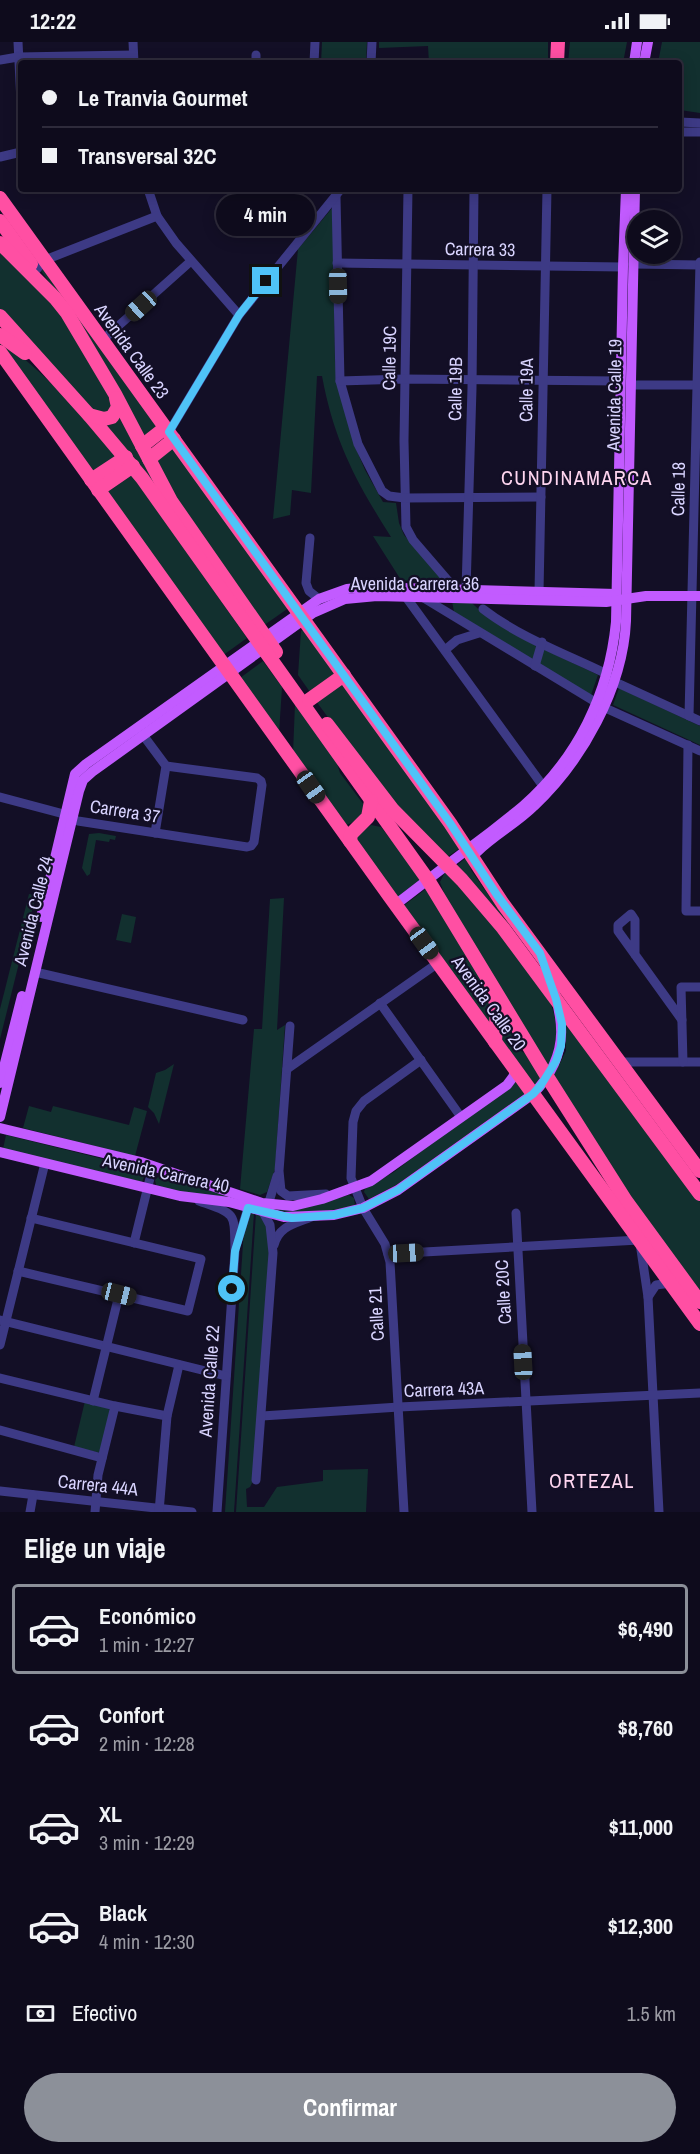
<!DOCTYPE html>
<html lang="es">
<head>
<meta charset="utf-8">
<style>
  :root { --surface:#0e0b1c; --page:#171425; --text:#f1f3f6; --muted:#9b9ba3; --line:#2e2b3b; --accent:#8c9099 }
  body { margin:0; font-family:"Archivo Narrow",sans-serif; background:var(--page); color:var(--text); height:100vh; display:flex; flex-direction:column; font-size:22px; white-space:nowrap }
  * { box-sizing:border-box; margin:0 }
  p { font-size:20px; color:var(--muted) }
  .icon { flex:none; width:33px; height:33px; fill:none; stroke:currentColor; stroke-width:2; stroke-linecap:round; stroke-linejoin:round }
  .map { position:relative; height:1470px; overflow:hidden }
  .sheet { display:flex; flex-direction:column; background:var(--surface); flex:1 }
  .sheet>* { flex:none }
  .top-card { position:absolute; left:18px; top:18px; width:664px; height:132px; border-radius:6px; box-shadow:0 3px 15px #0003,0 0 0 2px var(--line); display:grid; align-content:center; height:132px; padding:0 24px; background:var(--surface) }
  .buttons { position:absolute; left:627px; top:168px; display:grid; gap:12px }
  .buttons a { display:grid; place-items:center; width:54px; height:54px; border-radius:50%; background:var(--surface); box-shadow:0 3px 15px #0003,0 0 0 2px var(--line); font-size:30px }
  .end { position:absolute; width:27px; height:27px; margin:-14px; border:8px solid #4fc3f7; background:#111; box-shadow:0 0 0 3px #111 }
  .from { border-radius:50% }
  .bubble { position:absolute; height:42px; border-radius:21px; background:var(--surface); box-shadow:0 3px 15px #0003,0 0 0 2px var(--line); font-size:20px; font-weight:700; line-height:42px; text-align:center }
  .car { position:absolute; width:18px; height:36px; margin:-18px -9px; border-radius:8px; box-shadow:0 0 4px 2px #0007; background:linear-gradient(#222 24%,#8ab4d8 0 40%,#222 0 76%,#8ab4d8 0 86%,#222 0) }
  .top-card b { display:flex; align-items:center; gap:21px; height:57px; font-size:22px }
  .top-card b+b { border-top:2px solid var(--line) }
  .top-card i { width:15px; height:15px; background:var(--text) }
  ul { padding:0; list-style:none }
  li { display:flex; align-items:center; gap:18px; height:90px; margin:0 12px 9px; padding:0 12px; border:3px solid transparent; border-radius:6px }
  li div { flex:1 }
  li b { display:block; font-size:22px }
  li em { font-style:normal; font-weight:700 }
  li.on { border-color:var(--accent) }
  li>.icon { width:54px; height:54px; stroke-width:1.5 }
  h2 { padding:0 24px; font-size:27px; line-height:72px }
  .pay { display:flex; align-items:center; gap:15px; height:66px; padding:0 24px; font-size:22px }
  .pay p { margin-inline-start:auto }
  .button { display:flex; gap:12px; margin-top:auto; padding:12px 24px }
  .button a { flex:1; height:69px; border-radius:36px; background:var(--accent); color:#fff; font-size:24px; font-weight:700; line-height:69px; text-align:center }
  .status { display:flex; justify-content:space-between; align-items:center; height:42px; padding:0 30px; background:var(--surface); direction:ltr }
  .status svg { height:16px; fill:currentColor }
  .map>svg:first-child { display:block }
</style>
</head>
<body>
<div class="status"><b>12:22</b><svg viewBox="0 0 49 12"><path d="M0 12V9h3v3zM5 12V6h3v6zM10 12V3h3v9zM15 12V0h3v12zM26 1h20v11H26zM47 4h2v5h-2z"/></svg></div>
<div class="map">
<svg width="700" height="1470" viewBox="0 0 700 1470">
  <rect width="100%" height="100%" fill="#130f26"/>
  <g fill="#12302f">
    <polygon points="322,0 367,0 366,21 321,21"/>
    <polygon points="379,0 548,0 548,21 429,21 428,4 379,6"/>
    <polygon points="570,0 627,0 623,21 568,21"/>
    <polygon points="662,0 700,0 700,71 680,68 680,21 658,21"/>
    <path d="M333,165L335,320L357,409L365,428L383,460L396,461L399,481L404,493L448,543L401,538L373,494L391,495C356,440 334,399 322,334H317L311,451L292,448L290,473L273,477L298,207Z"/>
    <polygon points="0,206 52,261 69,283 113,360 111,373 94,369 0,269"/>
    <polygon points="45,226 159,384 144,395 87,293 41,229"/>
    <path d="M0,298C46,331 82,373 120,414L92,433L0,302Z"/>
    <polygon points="119,373 173,470 103,382"/>
    <polygon points="172,402 290,565 263,584 174,457 158,427 157,416"/>
    <polygon points="132,433 247,596 222,614 106,451"/>
    <path d="M452,559H470C499,590 559,614 598,633L591,653L454,570Z"/>
    <polygon points="305,587 337,631 310,650 298,633 301,589"/>
    <polygon points="263,619 282,645 279,692 240,636"/>
    <path d="M343,639L463,804L447,815C396,771 356,713 316,659Z"/>
    <polygon points="619,646 700,684 700,703 613,663"/>
    <path d="M295,661L335,715L340,731L364,763L365,767C360,774 354,782 345,783L293,712Z"/>
    <path d="M371,783L381,785C395,803 409,819 421,837L396,856L355,800V795Z"/>
    <polygon points="99,791 116,794 115,798 110,797 109,800 96,798 90,832 87,834 82,826 89,792"/>
    <polygon points="467,815 471,828 513,888 456,824"/>
    <path d="M446,828C473,860 501,891 526,925C537,940 550,954 554,972C559,992 554,1008 548,1027L445,854L440,840Z"/>
    <polygon points="427,846 467,911 493,959 489,987 402,865"/>
    <polygon points="29,852 36,853 0,997 0,967"/>
    <polygon points="284,856 277,988 285,983 275,1127 267,1150 260,1153 240,1147 254,987 262,987 270,857"/>
    <polygon points="122,872 136,875 131,901 116,898"/>
    <polygon points="501,975 521,1009 528,1013 542,1036 532,1046 500,1000"/>
    <polygon points="566,980 700,1160 700,1251 648,1183 553,1035 566,1009"/>
    <polygon points="174,1022 159,1082 154,1071 148,1065 156,1031 165,1028"/>
    <polygon points="517,1035 528,1050 406,1138 369,1157 364,1150 365,1147 394,1130"/>
    <polygon points="29,1064 51,1070 53,1064 129,1083 134,1065 147,1069 135,1114 23,1086"/>
    <polygon points="6,1093 144,1127 146,1130 142,1140 3,1107"/>
    <polygon points="160,1133 226,1154 225,1156 172,1148 156,1143 155,1138"/>
    <polygon points="349,1153 354,1156 355,1164 320,1170 296,1172 263,1165 315,1163"/>
    <polygon points="251,1170 254,1171 234,1470 225,1470 244,1187"/>
    <polygon points="256,1171 267,1177 270,1207 253,1439 250,1445 246,1447 247,1465 264,1465 277,1445 323,1439 323,1428 368,1427 366,1470 236,1470"/>
    <polygon points="85,1359 108,1365 110,1369 101,1411 74,1405"/>
  </g>
  <g fill="none" stroke-linecap="round" stroke-linejoin="round">
    <g stroke="#3d3a85" stroke-width="9">
      <polyline points="18,0 21,60"/>
      <polyline points="133,0 134,21"/>
      <polyline points="256,13 256,21"/>
      <polyline points="0,18 18,15 133,13"/>
      <polyline points="314,21 315,0"/>
      <polyline points="371,21 372,0"/>
      <polyline points="680,80 700,81"/>
      <polyline points="680,90 700,90"/>
      <polyline points="0,115 21,110"/>
      <polyline points="148,147 157,174 176,201 239,273"/>
      <polyline points="408,147 404,399 406,485 413,498 456,548"/>
      <polyline points="336,155 340,339 358,402 382,449 389,454 405,456 541,455"/>
      <polyline points="337,221 623,225"/>
      <polyline points="633,222 700,223"/>
      <polyline points="36,228 45,218 157,174"/>
      <polyline points="107,294 191,219"/>
      <polyline points="340,339 405,337 620,339"/>
      <polyline points="631,343 700,343"/>
      <polyline points="169,390 239,273 341,147"/>
      <polyline points="310,496 306,541 309,549 319,557"/>
      <polyline points="466,548 472,346 474,147"/>
      <polyline points="539,550 547,147"/>
      <polyline points="406,555 543,744"/>
      <polyline points="422,555 597,661"/>
      <path d="M483,567C519,595 566,612 607,632"/>
      <polyline points="445,608 457,598 479,591"/>
      <polyline points="535,624 542,600"/>
      <polyline points="613,639 700,679"/>
      <polyline points="603,665 700,709"/>
      <polyline points="689,674 700,220"/>
      <polyline points="140,689 166,724 155,791"/>
      <polyline points="688,703 686,869 700,869"/>
      <polyline points="0,755 60,771 78,779 247,805 251,804 254,800 262,743 261,739 257,736 166,724"/>
      <polyline points="635,913 635,878 631,872 618,883 618,889 682,978"/>
      <polyline points="35,930 243,978"/>
      <polyline points="380,961 461,1075"/>
      <polyline points="290,984 279,1129 281,1149 288,1154 326,1152"/>
      <polyline points="622,1020 700,1020"/>
      <polyline points="683,1020 681,945 700,945"/>
      <polyline points="287,1027 438,921"/>
      <path d="M199,1159C237,1173 234,1169 235,1209L217,1470"/>
      <polyline points="268,1163 277,1134"/>
      <polyline points="516,1171 532,1470"/>
      <polyline points="134,1201 153,1124"/>
      <polyline points="237,1201 248,1166"/>
      <polyline points="640,1201 648,1255 659,1470"/>
      <path d="M274,1203C279,1184 294,1182 311,1175"/>
      <polyline points="388,1212 639,1198"/>
      <polyline points="18,1229 188,1269 201,1217 31,1176"/>
      <polyline points="648,1255 656,1243 671,1241"/>
      <polyline points="0,1278 226,1334"/>
      <polyline points="0,1303 45,1121"/>
      <polyline points="0,1336 115,1364 167,1374"/>
      <polyline points="93,1359 119,1253"/>
      <polyline points="262,1374 399,1365 700,1351"/>
      <polyline points="0,1388 102,1416"/>
      <polyline points="256,1438 273,1211 270,1183 263,1170"/>
      <polyline points="0,1449 192,1470"/>
      <polyline points="30,1470 33,1453"/>
      <polyline points="95,1470 98,1433 115,1364"/>
      <polyline points="159,1470 167,1374 179,1323"/>
      <polyline points="404,1470 390,1220 385,1202 363,1166 351,1136 353,1080 356,1069 364,1059 421,1018"/>
    </g>
    <g stroke="#c25bff" stroke-width="10">
      <polyline points="634,21 637,0"/>
      <polyline points="644,21 648,0"/>
      <path d="M477,810C494,793 517,781 534,764C582,719 623,646 626,579L635,147"/>
      <path d="M395,863C420,844 444,825 468,807C487,793 505,779 523,764C577,717 609,652 616,580L623,225L626,147"/>
      <polyline points="41,875 75,732 86,722 319,557 347,547 366,545 616,552"/>
      <polyline points="0,1041 22,954"/>
      <polyline points="0,1075 79,749 83,738 92,730 313,571 345,557 377,554 606,560 646,554 700,554"/>
      <polyline points="0,1086 141,1120 262,1161 293,1164 322,1157 371,1139 507,1043 513,1035 516,1028"/>
      <path d="M0,1110L180,1154L229,1160L284,1175L334,1173L363,1166L398,1148L533,1052C573,1011 564,972 545,923"/>
    </g>
    <g stroke="#ff4fa3" stroke-width="14">
      <polyline points="557,21 558,0"/>
      <polyline points="0,156 450,781 503,862 700,1129"/>
      <polyline points="0,179 31,222"/>
      <polyline points="0,201 55,256 67,271 115,352 171,459 276,610"/>
      <polyline points="0,274 89,373 142,436 428,838 548,1036 626,1159 700,1260"/>
      <polyline points="0,293 25,311"/>
      <polyline points="0,310 390,855 700,1282"/>
      <polyline points="89,373 104,377 112,375 118,365 116,356"/>
      <polyline points="142,404 165,386"/>
      <polyline points="149,417 174,397"/>
      <polyline points="91,438 126,415"/>
      <polyline points="98,448 133,424"/>
      <polyline points="309,658 344,633"/>
      <polyline points="327,682 393,768 462,838 503,886 700,1152"/>
      <polyline points="350,799 351,792 368,775 371,759"/>
      <polyline points="494,954 497,966 495,1000"/>
    </g>
  </g>
  <g fill="none" stroke-linecap="round" stroke-linejoin="round">
    <polyline stroke="#4fc3f7" stroke-width="8" points="232,1247 235,1209 248,1166 292,1176 334,1173 363,1166 398,1148 533,1052 541,1043 556,1019 561,1004 562,982 556,957 540,911 497,853 450,781 169,390 239,273 266,239"/>
  </g>
  <g text-anchor="middle" dominant-baseline="central" stroke-width="4.5" stroke-linejoin="round" paint-order="stroke">
    <g font-size="18" fill="#d9d4ff" stroke="#130f26">
      <text transform="translate(480 207) rotate(1)">Carrera 33</text>
      <text transform="translate(132 309) rotate(54)">Avenida Calle 23</text>
      <text transform="translate(389 316) rotate(-89)">Calle 19C</text>
      <text transform="translate(455 347) rotate(-89)">Calle 19B</text>
      <text transform="translate(526 348) rotate(-89)">Calle 19A</text>
      <text transform="translate(614 353) rotate(-89)">Avenida Calle 19</text>
      <text transform="translate(678 447) rotate(-89)">Calle 18</text>
      <text x="415" y="541">Avenida Carrera 36</text>
      <text transform="translate(125 769) rotate(9)">Carrera 37</text>
      <text transform="translate(33 869) rotate(-76)">Avenida Calle 24</text>
      <text transform="translate(489 961) rotate(54)">Avenida Calle 20</text>
      <text transform="translate(166 1131) rotate(12)">Avenida Carrera 40</text>
      <text transform="translate(503 1250) rotate(-93)">Calle 20C</text>
      <text transform="translate(376 1272) rotate(-93)">Calle 21</text>
      <text transform="translate(209 1339) rotate(-86)">Avenida Calle 22</text>
      <text transform="translate(444 1347) rotate(-2)">Carrera 43A</text>
      <text transform="translate(98 1443) rotate(6)">Carrera 44A</text>
    </g>
    <g font-size="20" letter-spacing="1.5" fill="#ffd6f0" stroke="#130f26">
      <text x="577" y="435">CUNDINAMARCA</text>
      <text x="592" y="1438">ORTEZAL</text>
    </g>
  </g>
</svg>
<div class="buttons">
<a><svg class="icon" aria-label="layers" viewBox="0 0 24 24"><path d="M12 4l9 5-9 5-9-5zM3 14l9 5 9-5"/></svg></a>
</div>
<i class="end from" style="left:232px;top:1247px"></i>
<i class="end" style="left:266px;top:239px"></i>
<div class="bubble" style="left:216px;top:152px;width:99px">4 min</div>
<i class="car" style="left:338px;top:244px;rotate:179deg"></i>
<i class="car" style="left:141px;top:264px;rotate:228deg"></i>
<i class="car" style="left:311px;top:745px;rotate:145deg"></i>
<i class="car" style="left:424px;top:901px;rotate:144deg"></i>
<i class="car" style="left:406px;top:1211px;rotate:87deg"></i>
<i class="car" style="left:119px;top:1252px;rotate:104deg"></i>
<i class="car" style="left:523px;top:1320px;rotate:357deg"></i>
<div class="top-card">
<b><i class="from"></i>Le Tranvia Gourmet</b>
<b><i></i>Transversal 32C</b>
</div>
</div>
<section class="sheet">
<h2>Elige un viaje</h2>
<ul>
<li class="on"><svg class="icon" aria-label="car" viewBox="0 0 24 24"><path d="M5 17H2v-5l4-1 3-4h7l3 4 3 1v5h-3M9 17h6M6 11h13"/><circle cx="7" cy="17" r="2"/><circle cx="17" cy="17" r="2"/></svg><div><b>Económico</b><p>1 min · 12:27</p></div><em>$6,490</em></li>
<li><svg class="icon" aria-label="car" viewBox="0 0 24 24"><path d="M5 17H2v-5l4-1 3-4h7l3 4 3 1v5h-3M9 17h6M6 11h13"/><circle cx="7" cy="17" r="2"/><circle cx="17" cy="17" r="2"/></svg><div><b>Confort</b><p>2 min · 12:28</p></div><em>$8,760</em></li>
<li><svg class="icon" aria-label="car" viewBox="0 0 24 24"><path d="M5 17H2v-5l4-1 3-4h7l3 4 3 1v5h-3M9 17h6M6 11h13"/><circle cx="7" cy="17" r="2"/><circle cx="17" cy="17" r="2"/></svg><div><b>XL</b><p>3 min · 12:29</p></div><em>$11,000</em></li>
<li><svg class="icon" aria-label="car" viewBox="0 0 24 24"><path d="M5 17H2v-5l4-1 3-4h7l3 4 3 1v5h-3M9 17h6M6 11h13"/><circle cx="7" cy="17" r="2"/><circle cx="17" cy="17" r="2"/></svg><div><b>Black</b><p>4 min · 12:30</p></div><em>$12,300</em></li>
</ul>
<div class="pay"><svg class="icon" aria-label="cash" viewBox="0 0 24 24"><path d="M3 7h18v10H3z"/><circle cx="12" cy="12" r="2"/></svg>Efectivo<p>1.5 km</p></div>
<div class="button"><a>Confirmar</a></div>
</section>
</body>
</html>
